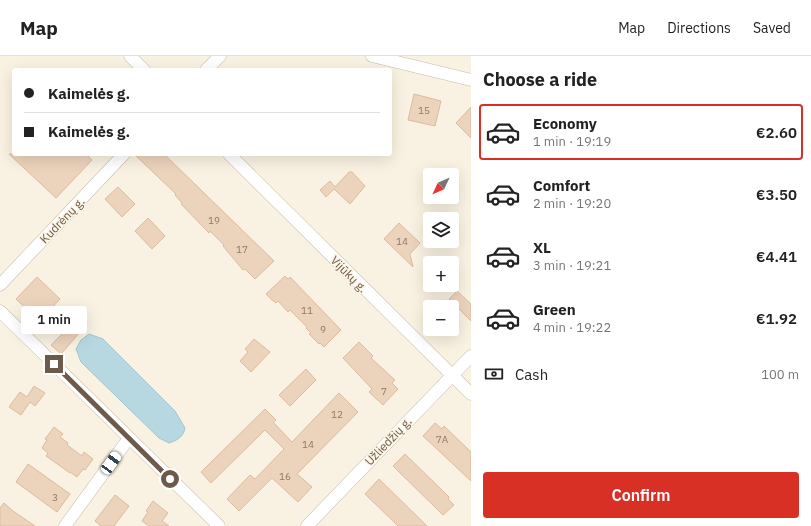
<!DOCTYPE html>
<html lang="en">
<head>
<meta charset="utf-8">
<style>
  :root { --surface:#fff; --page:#f2f2f2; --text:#222; --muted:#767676; --line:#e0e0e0; --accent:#d93025 }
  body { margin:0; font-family:"IBM Plex Sans",sans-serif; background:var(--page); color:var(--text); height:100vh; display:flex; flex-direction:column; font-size:15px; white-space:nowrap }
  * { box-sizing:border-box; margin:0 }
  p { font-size:13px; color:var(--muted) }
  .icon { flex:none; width:22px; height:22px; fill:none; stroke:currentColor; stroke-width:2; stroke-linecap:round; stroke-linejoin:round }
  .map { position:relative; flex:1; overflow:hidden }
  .details { display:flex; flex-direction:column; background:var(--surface); width:340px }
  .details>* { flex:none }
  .banner { position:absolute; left:12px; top:12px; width:380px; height:88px; border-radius:4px; box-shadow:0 4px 16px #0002; display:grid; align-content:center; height:88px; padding:0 12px; background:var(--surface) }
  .needle { width:26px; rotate:226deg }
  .controls { position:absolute; left:423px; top:112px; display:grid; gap:8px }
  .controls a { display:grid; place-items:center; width:36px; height:36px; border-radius:4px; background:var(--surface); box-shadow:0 4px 16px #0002; font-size:20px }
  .end { position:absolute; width:18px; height:18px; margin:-9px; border:5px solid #6e5a4b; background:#fff; box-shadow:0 0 0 2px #fff }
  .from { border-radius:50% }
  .bubble { position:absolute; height:28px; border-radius:4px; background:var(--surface); box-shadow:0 4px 16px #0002; font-size:13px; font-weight:600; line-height:28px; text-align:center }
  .car { position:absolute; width:12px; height:24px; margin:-12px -6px; border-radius:5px; box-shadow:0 0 3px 1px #0007; background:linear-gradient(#fff 24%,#345 0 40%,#fff 0 76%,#345 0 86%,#fff 0) }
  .banner b { display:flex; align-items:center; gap:14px; height:38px; font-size:15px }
  .banner b+b { border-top:1px solid var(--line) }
  .banner i { width:10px; height:10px; background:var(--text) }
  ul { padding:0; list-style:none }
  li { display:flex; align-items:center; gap:12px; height:56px; margin:0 8px 6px; padding:0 4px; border:2px solid transparent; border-radius:4px }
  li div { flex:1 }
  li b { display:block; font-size:15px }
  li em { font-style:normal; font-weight:600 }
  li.current { border-color:var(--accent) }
  li>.icon { width:36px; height:36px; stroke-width:1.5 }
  h2 { padding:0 12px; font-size:18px; line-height:48px }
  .pay { display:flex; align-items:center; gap:10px; height:44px; padding:0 12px; font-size:15px }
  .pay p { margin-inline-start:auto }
  .button { display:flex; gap:8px; margin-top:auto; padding:8px 12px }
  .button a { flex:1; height:46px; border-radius:4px; background:var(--accent); color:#fff; font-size:16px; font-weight:600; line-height:46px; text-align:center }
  header { display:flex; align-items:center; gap:24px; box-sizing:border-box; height:56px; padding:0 20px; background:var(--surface); border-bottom:1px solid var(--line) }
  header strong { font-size:19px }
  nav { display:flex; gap:22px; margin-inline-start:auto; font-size:14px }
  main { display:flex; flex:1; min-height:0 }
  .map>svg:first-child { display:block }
</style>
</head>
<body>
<header>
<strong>Map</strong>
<nav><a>Map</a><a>Directions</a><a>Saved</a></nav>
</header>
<main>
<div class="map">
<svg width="471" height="470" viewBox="0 0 471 470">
  <rect width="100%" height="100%" fill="#f9f2e2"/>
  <path fill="#b8d8e1" stroke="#a0c6d1" d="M89,278L103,283L175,355L185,372C183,381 178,384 169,387L159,382L81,306L76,293L81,284Z"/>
  <g fill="#ecd3bc" stroke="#ddbb9e">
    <polygon points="414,38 441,45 435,70 408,64"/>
    <polygon points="471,51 471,82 456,67"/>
    <polygon points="9,98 86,98 92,104 56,142"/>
    <polygon points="134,98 164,98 274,205 255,223 245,213 243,214 223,190 224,189 210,175 209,177 181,148 182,147 175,139 176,138"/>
    <polygon points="349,116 352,116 365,130 350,148 334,133 326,141 320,134 330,125 335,131"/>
    <polygon points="118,131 135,148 122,161 105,143"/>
    <polygon points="148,162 165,180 152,193 135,175"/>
    <polygon points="399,167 420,187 410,198 413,211 384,183"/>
    <polygon points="285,220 288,223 290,221 341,274 324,291 320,287 319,288 309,278 311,277 306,272 307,271 290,254 288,256 278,245 276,247 272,244 266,238"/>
    <polygon points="37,221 60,243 47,257 40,250 32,258 16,243"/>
    <polygon points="457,235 471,248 471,265 449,243"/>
    <polygon points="80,260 87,268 61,298 51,289"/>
    <polygon points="254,283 270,296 251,316 240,305 248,296 245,293"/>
    <polygon points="359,286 373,300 371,302 395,324 392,327 398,333 383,349 369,336 372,333 343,302"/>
    <polygon points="306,313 316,324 290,350 279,339"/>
    <polygon points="34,330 45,337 35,350 30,346 21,359 9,351 20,336 27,341"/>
    <polygon points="339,337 358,356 297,418 312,431 298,446 272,422 239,455 227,443 250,419 255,423 284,393 265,374 211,427 201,416 265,353 276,364 273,366 292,386"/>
    <polygon points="435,367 442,373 444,370 471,396 471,425 423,380"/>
    <polygon points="54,371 63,378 60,381 68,387 67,389 82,400 84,396 93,403 85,414 83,413 77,421 70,416 70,417 46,400 48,397 42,392 47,384 45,383"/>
    <polygon points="405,398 449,441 448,443 454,449 443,459 393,410"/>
    <polygon points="28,408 70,438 57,456 16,426"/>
    <polygon points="379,423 427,470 398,470 365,438"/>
    <polygon points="115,439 129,450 114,470 101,470 95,465"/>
    <polygon points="153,445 168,457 162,465 169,470 149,470 142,465 148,456 146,455"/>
    <polygon points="4,447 13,455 35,470 0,470 0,452"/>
  </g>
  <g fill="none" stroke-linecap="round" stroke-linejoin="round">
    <g stroke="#c9baaa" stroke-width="13">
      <g id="minor">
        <polyline points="130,0 144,14"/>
        <polyline points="372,0 471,24"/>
        <polyline points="206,14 220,0"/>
        <polyline points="229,98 471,338"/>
        <polyline points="0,229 124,98"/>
        <polyline points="0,255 219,470"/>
        <polyline points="65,470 129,382"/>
        <polyline points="307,470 471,300"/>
      </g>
    </g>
    <use href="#minor" stroke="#fff" stroke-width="12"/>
  </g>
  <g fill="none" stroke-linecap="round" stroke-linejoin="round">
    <polyline stroke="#6e5a4b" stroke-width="5" points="54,308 170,423"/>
  </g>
  <g text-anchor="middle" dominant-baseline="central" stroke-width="3" stroke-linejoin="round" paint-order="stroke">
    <g font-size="10" fill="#8e7867">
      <text x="424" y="54">15</text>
      <text x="214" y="164">19</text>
      <text x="402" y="185">14</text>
      <text x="242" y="193">17</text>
      <text x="307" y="254">11</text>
      <text x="323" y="273">9</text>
      <text x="384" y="335">7</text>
      <text x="337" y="358">12</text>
      <text x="442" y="383">7A</text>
      <text x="308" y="388">14</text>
      <text x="285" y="420">16</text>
      <text x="55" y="441">3</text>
    </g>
    <g font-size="12" fill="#6e5a4b" stroke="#fdf6e7">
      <text transform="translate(62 164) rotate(-46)">Kudrėnų g.</text>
      <text transform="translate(349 218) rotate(45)">Vijūkų g.</text>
      <text transform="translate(388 385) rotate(-46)">Užliedžių g.</text>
    </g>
  </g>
</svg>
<div class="controls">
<a><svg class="needle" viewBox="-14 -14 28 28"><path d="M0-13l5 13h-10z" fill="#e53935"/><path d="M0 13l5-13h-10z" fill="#767676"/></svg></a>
<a><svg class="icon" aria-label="layers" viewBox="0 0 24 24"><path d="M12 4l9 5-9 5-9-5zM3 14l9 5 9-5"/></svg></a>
<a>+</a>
<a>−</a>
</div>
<i class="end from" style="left:170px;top:423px"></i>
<i class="end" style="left:54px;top:308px"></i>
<div class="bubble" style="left:21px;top:250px;width:66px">1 min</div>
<i class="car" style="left:111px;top:407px;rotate:36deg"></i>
<div class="banner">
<b><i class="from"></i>Kaimelės g.</b>
<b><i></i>Kaimelės g.</b>
</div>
</div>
<section class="details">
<h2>Choose a ride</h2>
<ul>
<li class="current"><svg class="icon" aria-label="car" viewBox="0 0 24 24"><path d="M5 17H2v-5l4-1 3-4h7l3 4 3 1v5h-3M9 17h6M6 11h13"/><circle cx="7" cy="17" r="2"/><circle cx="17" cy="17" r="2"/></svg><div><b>Economy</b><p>1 min · 19:19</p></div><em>€2.60</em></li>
<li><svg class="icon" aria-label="car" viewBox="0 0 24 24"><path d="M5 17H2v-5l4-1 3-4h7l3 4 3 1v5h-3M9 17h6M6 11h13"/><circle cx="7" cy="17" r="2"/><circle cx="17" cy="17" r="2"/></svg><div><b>Comfort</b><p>2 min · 19:20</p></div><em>€3.50</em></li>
<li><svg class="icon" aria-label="car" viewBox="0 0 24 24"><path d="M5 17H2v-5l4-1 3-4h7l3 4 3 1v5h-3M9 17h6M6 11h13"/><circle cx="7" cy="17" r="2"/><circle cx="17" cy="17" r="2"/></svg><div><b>XL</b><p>3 min · 19:21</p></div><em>€4.41</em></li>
<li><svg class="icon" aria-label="car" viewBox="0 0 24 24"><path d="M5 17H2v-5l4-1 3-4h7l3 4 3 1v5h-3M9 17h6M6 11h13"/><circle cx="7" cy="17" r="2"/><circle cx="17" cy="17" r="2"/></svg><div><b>Green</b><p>4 min · 19:22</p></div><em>€1.92</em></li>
</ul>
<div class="pay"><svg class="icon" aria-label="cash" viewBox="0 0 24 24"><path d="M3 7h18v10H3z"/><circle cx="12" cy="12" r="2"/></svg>Cash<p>100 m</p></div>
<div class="button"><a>Confirm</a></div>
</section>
</main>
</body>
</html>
